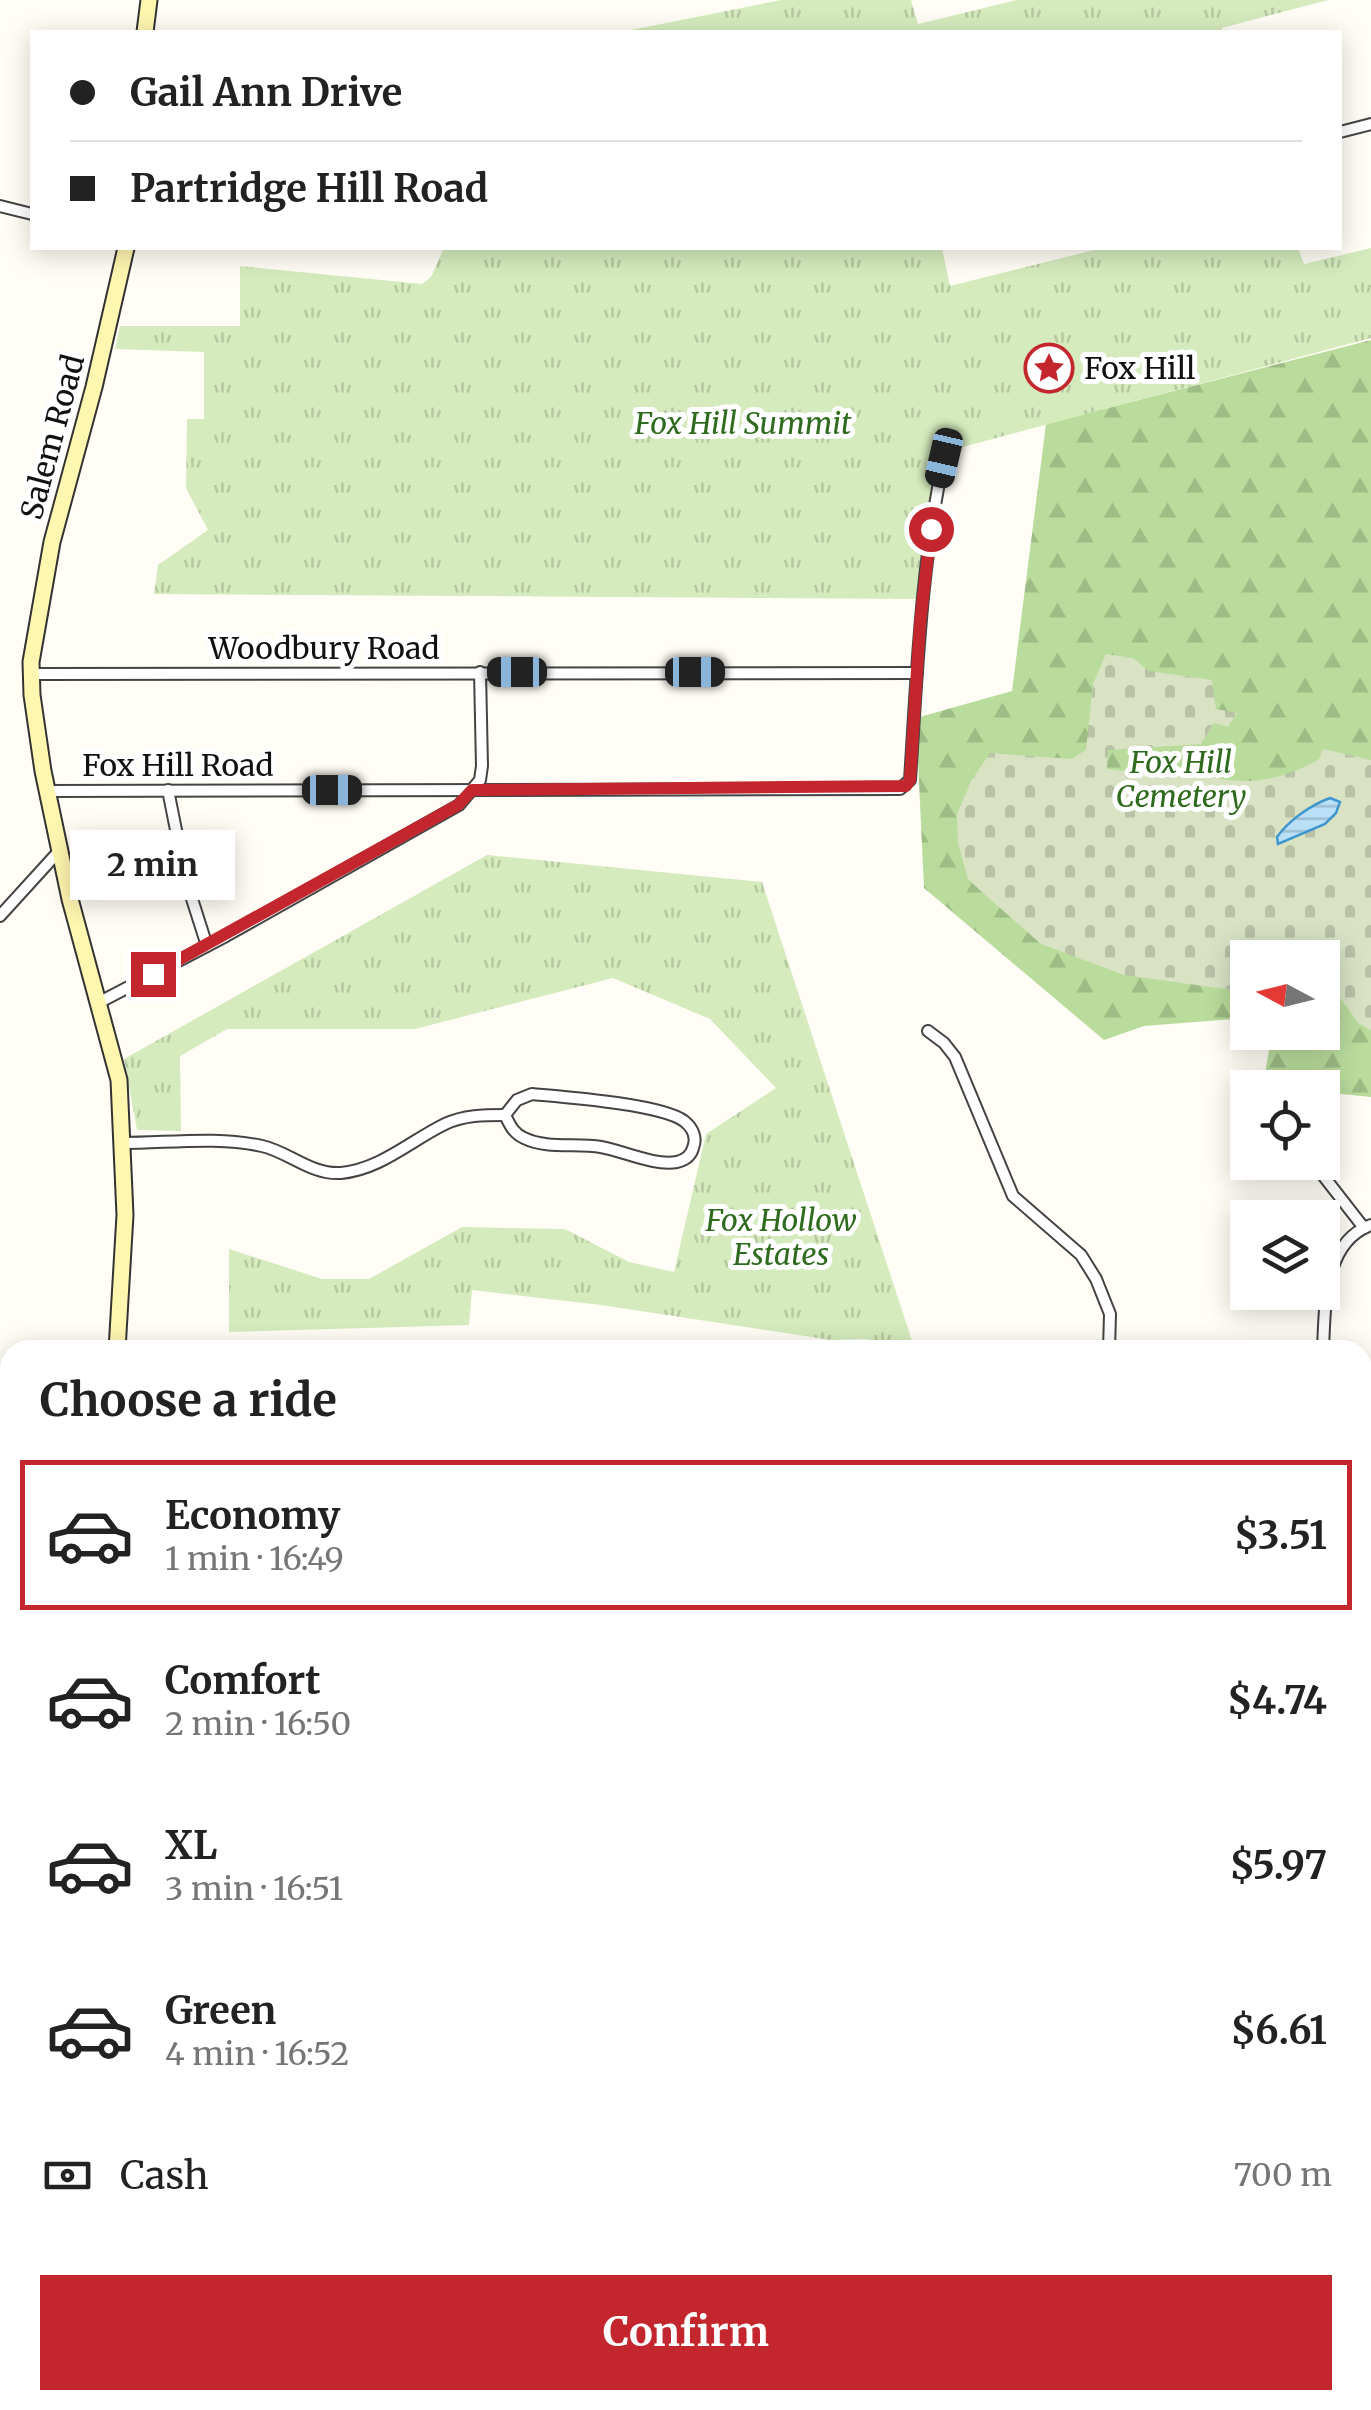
<!DOCTYPE html>
<html lang="en">
<head>
<meta charset="utf-8">
<style>
  :root { --surface:#fff; --page:#f6f6f6; --text:#222; --muted:#767676; --line:#e0e0e0; --accent:#c4262e }
  body { margin:0; font-family:Merriweather,serif; background:var(--page); color:var(--text); height:100vh; display:flex; flex-direction:column; font-size:38px; white-space:nowrap }
  * { box-sizing:border-box; margin:0 }
  p { font-size:32px; color:var(--muted) }
  .icon { flex:none; width:55px; height:55px; fill:none; stroke:currentColor; stroke-width:2; stroke-linecap:round; stroke-linejoin:round }
  .map { position:relative; flex:1; overflow:hidden }
  .details { position:absolute; left:0px; top:1340px; width:1372px; height:1070px; display:flex; flex-direction:column; background:var(--surface); border-radius:30px 30px 0 0; box-shadow:0 5px 25px #0003 }
  .details>* { flex:none }
  .guide { position:absolute; left:30px; top:30px; width:1312px; height:220px; border-radius:0px; box-shadow:0 5px 25px #0003; display:grid; align-content:center; height:220px; padding:0 40px; background:var(--surface) }
  .needle { width:65px; rotate:277deg }
  .fabs { position:absolute; left:1230px; top:940px; display:grid; gap:20px }
  .fabs a { display:grid; place-items:center; width:110px; height:110px; border-radius:0px; background:var(--surface); box-shadow:0 5px 25px #0003; font-size:50px }
  .end { position:absolute; width:45px; height:45px; margin:-22px; border:12px solid #c4262e; background:#fff; box-shadow:0 0 0 5px #fff }
  .from { border-radius:50% }
  .bubble { position:absolute; height:70px; border-radius:0px; background:var(--surface); box-shadow:0 5px 25px #0003; font-size:32px; font-weight:700; line-height:70px; text-align:center }
  .car { position:absolute; width:30px; height:60px; margin:-30px -15px; border-radius:12px; box-shadow:0 0 8px 2px #0007; background:linear-gradient(#222 24%,#8ab4d8 0 40%,#222 0 76%,#8ab4d8 0 86%,#222 0) }
  .guide b { display:flex; align-items:center; gap:35px; height:95px; font-size:38px }
  .guide b+b { border-top:2px solid var(--line) }
  .guide i { width:25px; height:25px; background:var(--text) }
  ul { padding:0; list-style:none }
  li { display:flex; align-items:center; gap:30px; height:150px; margin:0 20px 15px; padding:0 20px; border:5px solid transparent; border-radius:0px }
  li div { flex:1 }
  li b { display:block; font-size:38px }
  li em { font-style:normal; font-weight:700 }
  li.current { border-color:var(--accent) }
  li>.icon { width:90px; height:90px; stroke-width:1.5 }
  h2 { padding:0 40px; font-size:45px; line-height:120px }
  .pay { display:flex; align-items:center; gap:25px; height:110px; padding:0 40px; font-size:38px }
  .pay p { margin-inline-start:auto }
  .button { display:flex; gap:20px; margin-top:auto; padding:20px 40px }
  .button a { flex:1; height:115px; border-radius:0px; background:var(--accent); color:#fff; font-size:40px; font-weight:700; line-height:115px; text-align:center }
  .map>svg:first-child { display:block }
</style>
</head>
<body>
<div class="map">
<svg width="1371" height="2410" viewBox="0 0 1371 2410">
  <defs>
    <pattern id="forest-firs" width="22" height="20" patternUnits="userSpaceOnUse" patternTransform="scale(2.5)"><rect width="22" height="20" fill="#b9dc9c"/><path d="M5 1l3.5 6h-7zM16 11l3.5 6h-7z" fill="#9ebc85"/></pattern>
    <pattern id="cemetery-stones" width="16" height="16" patternUnits="userSpaceOnUse" patternTransform="scale(2.5)"><rect width="16" height="16" fill="#d9e3c4"/><path d="M2 7V4a2 2 0 0 1 4 0v3zM10 15v-3a2 2 0 0 1 4 0v3z" fill="#b9c2a7"/></pattern>
    <pattern id="park-tufts" width="24" height="20" patternUnits="userSpaceOnUse" patternTransform="scale(2.5)"><rect width="24" height="20" fill="#d5ebbd"/><path d="M3 7l-1-3M5 7V3M7 7l1-3M15 17l-1-3M17 17v-4M19 17l1-3" fill="none" stroke="#b6c8a1"/></pattern>
    <pattern id="water-rules" width="6" height="5" patternUnits="userSpaceOnUse" patternTransform="scale(2.5)"><rect width="6" height="5" fill="#b9e0f7"/><path d="M0 2.5h6" fill="none" stroke="#9ebfd3"/></pattern>
  </defs>
  <rect width="100%" height="100%" fill="#fffdf5"/>
  <polygon fill="url(#forest-firs)" points="1371,340 1371,1097 1323,1092 1322,1088 1263,1085 1272,1033 1322,1032 1322,958 1248,958 1247,1018 1144,1026 1104,1040 924,888 916,718 1012,691 1046,424"/>
  <path fill="url(#cemetery-stones)" d="M1106,654L1133,658L1149,671L1212,680L1216,709L1237,713L1228,727L1214,723L1201,744L1108,750L1107,769L1177,778L1185,768C1231,788 1275,785 1319,759L1323,749L1371,760V1030L1358,1023L1329,982L1323,980L1322,958H1248L1247,992L1124,975L1041,944L984,894L968,879L958,843L957,814L971,781L990,753L1071,759L1086,750L1093,684Z"/>
  <g fill="url(#park-tufts)">
    <polygon points="781,0 911,0 918,24 1017,0 1328,0 1222,28 1222,32 621,32"/>
    <polygon points="444,248 942,248 950,286 1102,248 1298,248 1304,264 1371,248 1371,338 940,453 916,599 154,594 158,565 208,530 186,488 187,419 204,419 204,352 115,349 120,326 240,326 240,266 422,284 431,277"/>
    <polygon points="487,855 762,882 915,1350 866,1339 831,1340 601,1305 472,1290 469,1325 229,1332 229,1249 322,1279 369,1279 462,1227 565,1229 629,1262 674,1272 706,1134 776,1088 710,1019 613,978 415,1029 227,1029 180,1056 181,1131 137,1130 124,1059"/>
  </g>
  <polygon fill="#e6f2cf" points="530,2400 612,2400 616,2410 534,2410"/>
  <path fill="url(#water-rules)" stroke="#3f96cf" stroke-width="2.5" d="M1330,798L1340,802L1336,813L1325,824L1278,844L1277,837C1289,820 1311,805 1330,798Z"/>
  <g fill="none" stroke-linecap="round" stroke-linejoin="round">
    <g stroke="#444" stroke-width="14">
      <g id="minor">
        <polyline points="1340,132 1371,124"/>
        <polyline points="0,206 32,214"/>
        <polyline points="32,674 917,673"/>
        <polyline points="168,790 186,880 207,946"/>
        <path d="M47,791L900,789L910,780C917,673 921,564 944,458"/>
        <polyline points="0,916 60,850"/>
        <polyline points="98,1003 226,936 459,805 480,780 482,766 480,672"/>
        <polyline points="928,1031 944,1043 955,1057 1013,1196 1081,1255 1096,1279 1110,1314 1109,1350"/>
        <path d="M532,1094C564,1097 661,1104 684,1121C693,1128 697,1138 693,1148C691,1156 685,1160 677,1162C653,1166 624,1151 601,1147C576,1143 546,1149 524,1138C513,1133 510,1125 505,1115L517,1100Z"/>
        <path d="M123,1143C168,1143 218,1136 262,1146C289,1152 311,1175 341,1173C381,1169 410,1141 445,1124C464,1115 484,1115 505,1115"/>
        <polyline points="1318,1169 1364,1228"/>
        <path d="M1323,1350C1325,1308 1323,1242 1371,1225"/>
        <polyline points="0,1430 10,1430"/>
        <polyline points="1362,2006 1371,2010"/>
        <polyline points="1362,2217 1371,2223"/>
        <polyline points="813,2400 817,2410"/>
        <polyline points="1035,2400 1039,2410"/>
        <polyline points="1259,2400 1263,2410"/>
      </g>
    </g>
    <g stroke="#444" stroke-width="16">
      <g id="tertiary">
        <polyline points="0,1566 10,1565"/>
        <polyline points="1362,1885 1371,1888"/>
      </g>
    </g>
    <g stroke="#333" stroke-width="19">
      <g id="secondary">
        <polyline points="145,32 149,0"/>
        <polyline points="117,1350 125,1215 119,1080 70,899 43,771 32,695 31,662 52,542 94,387 126,248"/>
        <polyline points="246,2400 248,2410"/>
      </g>
    </g>
    <use href="#minor" stroke="#fff" stroke-width="10"/>
    <use href="#tertiary" stroke="#fff" stroke-width="12"/>
    <use href="#secondary" stroke="#fff6b0" stroke-width="15"/>
  </g>
  <g fill="none" stroke-linecap="round" stroke-linejoin="round">
    <polyline stroke="#c4262e" stroke-width="12" points="153,974 458,805 472,790 906,786 910,780 920,624 931,529"/>
  </g>
  <defs>
    <g id="sight-ring" transform="scale(2.5)"><circle r="9.5" fill="#fff" stroke="#c4262e" stroke-width="1.5"/><path d="M0-6L1.8-2.2L6-1.7L2.9 1.2L3.7 5.4L0 3.3L-3.7 5.4L-2.9 1.2L-6-1.7L-1.8-2.2Z" fill="#c4262e"/></g>
  </defs>
  <g fill-rule="evenodd">
    <use href="#sight-ring" x="1049" y="368"/>
  </g>
  <g text-anchor="middle" dominant-baseline="central" stroke-width="10" stroke-linejoin="round" paint-order="stroke">
    <g font-size="30" fill="#111" stroke="#fff" text-anchor="start">
      <text x="1084" y="368">Fox Hill</text>
    </g>
    <g font-size="30" font-style="italic" fill="#2f6b1f" stroke="#fff">
      <text x="743" y="423">Fox Hill Summit</text>
      <text x="1181" y="762">Fox Hill<tspan x="1181" dy="34">Cemetery</tspan></text>
      <text x="781" y="1220">Fox Hollow<tspan x="781" dy="34">Estates</tspan></text>
    </g>
    <g font-size="30" fill="#111" stroke="#fff">
      <text transform="translate(52 437) rotate(-75)">Salem Road</text>
      <text x="324" y="648">Woodbury Road</text>
      <text x="178" y="765">Fox Hill Road</text>
    </g>
  </g>
</svg>
<div class="fabs">
<a><svg class="needle" viewBox="-14 -14 28 28"><path d="M0-13l5 13h-10z" fill="#e53935"/><path d="M0 13l5-13h-10z" fill="#767676"/></svg></a>
<a><svg class="icon" aria-label="locate" viewBox="0 0 24 24"><circle cx="12" cy="12" r="6"/><path d="M12 2v4M12 18v4M2 12h4M18 12h4"/></svg></a>
<a><svg class="icon" aria-label="layers" viewBox="0 0 24 24"><path d="M12 4l9 5-9 5-9-5zM3 14l9 5 9-5"/></svg></a>
</div>
<i class="end from" style="left:931px;top:529px"></i>
<i class="end" style="left:153px;top:974px"></i>
<div class="bubble" style="left:70px;top:830px;width:165px">2 min</div>
<i class="car" style="left:944px;top:458px;rotate:193deg"></i>
<i class="car" style="left:517px;top:672px;rotate:270deg"></i>
<i class="car" style="left:695px;top:672px;rotate:90deg"></i>
<i class="car" style="left:332px;top:790px;rotate:90deg"></i>
<div class="guide">
<b><i class="from"></i>Gail Ann Drive</b>
<b><i></i>Partridge Hill Road</b>
</div>
<section class="details">
<h2>Choose a ride</h2>
<ul>
<li class="current"><svg class="icon" aria-label="car" viewBox="0 0 24 24"><path d="M5 17H2v-5l4-1 3-4h7l3 4 3 1v5h-3M9 17h6M6 11h13"/><circle cx="7" cy="17" r="2"/><circle cx="17" cy="17" r="2"/></svg><div><b>Economy</b><p>1 min · 16:49</p></div><em>$3.51</em></li>
<li><svg class="icon" aria-label="car" viewBox="0 0 24 24"><path d="M5 17H2v-5l4-1 3-4h7l3 4 3 1v5h-3M9 17h6M6 11h13"/><circle cx="7" cy="17" r="2"/><circle cx="17" cy="17" r="2"/></svg><div><b>Comfort</b><p>2 min · 16:50</p></div><em>$4.74</em></li>
<li><svg class="icon" aria-label="car" viewBox="0 0 24 24"><path d="M5 17H2v-5l4-1 3-4h7l3 4 3 1v5h-3M9 17h6M6 11h13"/><circle cx="7" cy="17" r="2"/><circle cx="17" cy="17" r="2"/></svg><div><b>XL</b><p>3 min · 16:51</p></div><em>$5.97</em></li>
<li><svg class="icon" aria-label="car" viewBox="0 0 24 24"><path d="M5 17H2v-5l4-1 3-4h7l3 4 3 1v5h-3M9 17h6M6 11h13"/><circle cx="7" cy="17" r="2"/><circle cx="17" cy="17" r="2"/></svg><div><b>Green</b><p>4 min · 16:52</p></div><em>$6.61</em></li>
</ul>
<div class="pay"><svg class="icon" aria-label="cash" viewBox="0 0 24 24"><path d="M3 7h18v10H3z"/><circle cx="12" cy="12" r="2"/></svg>Cash<p>700 m</p></div>
<div class="button"><a>Confirm</a></div>
</section>
</div>
</body>
</html>
